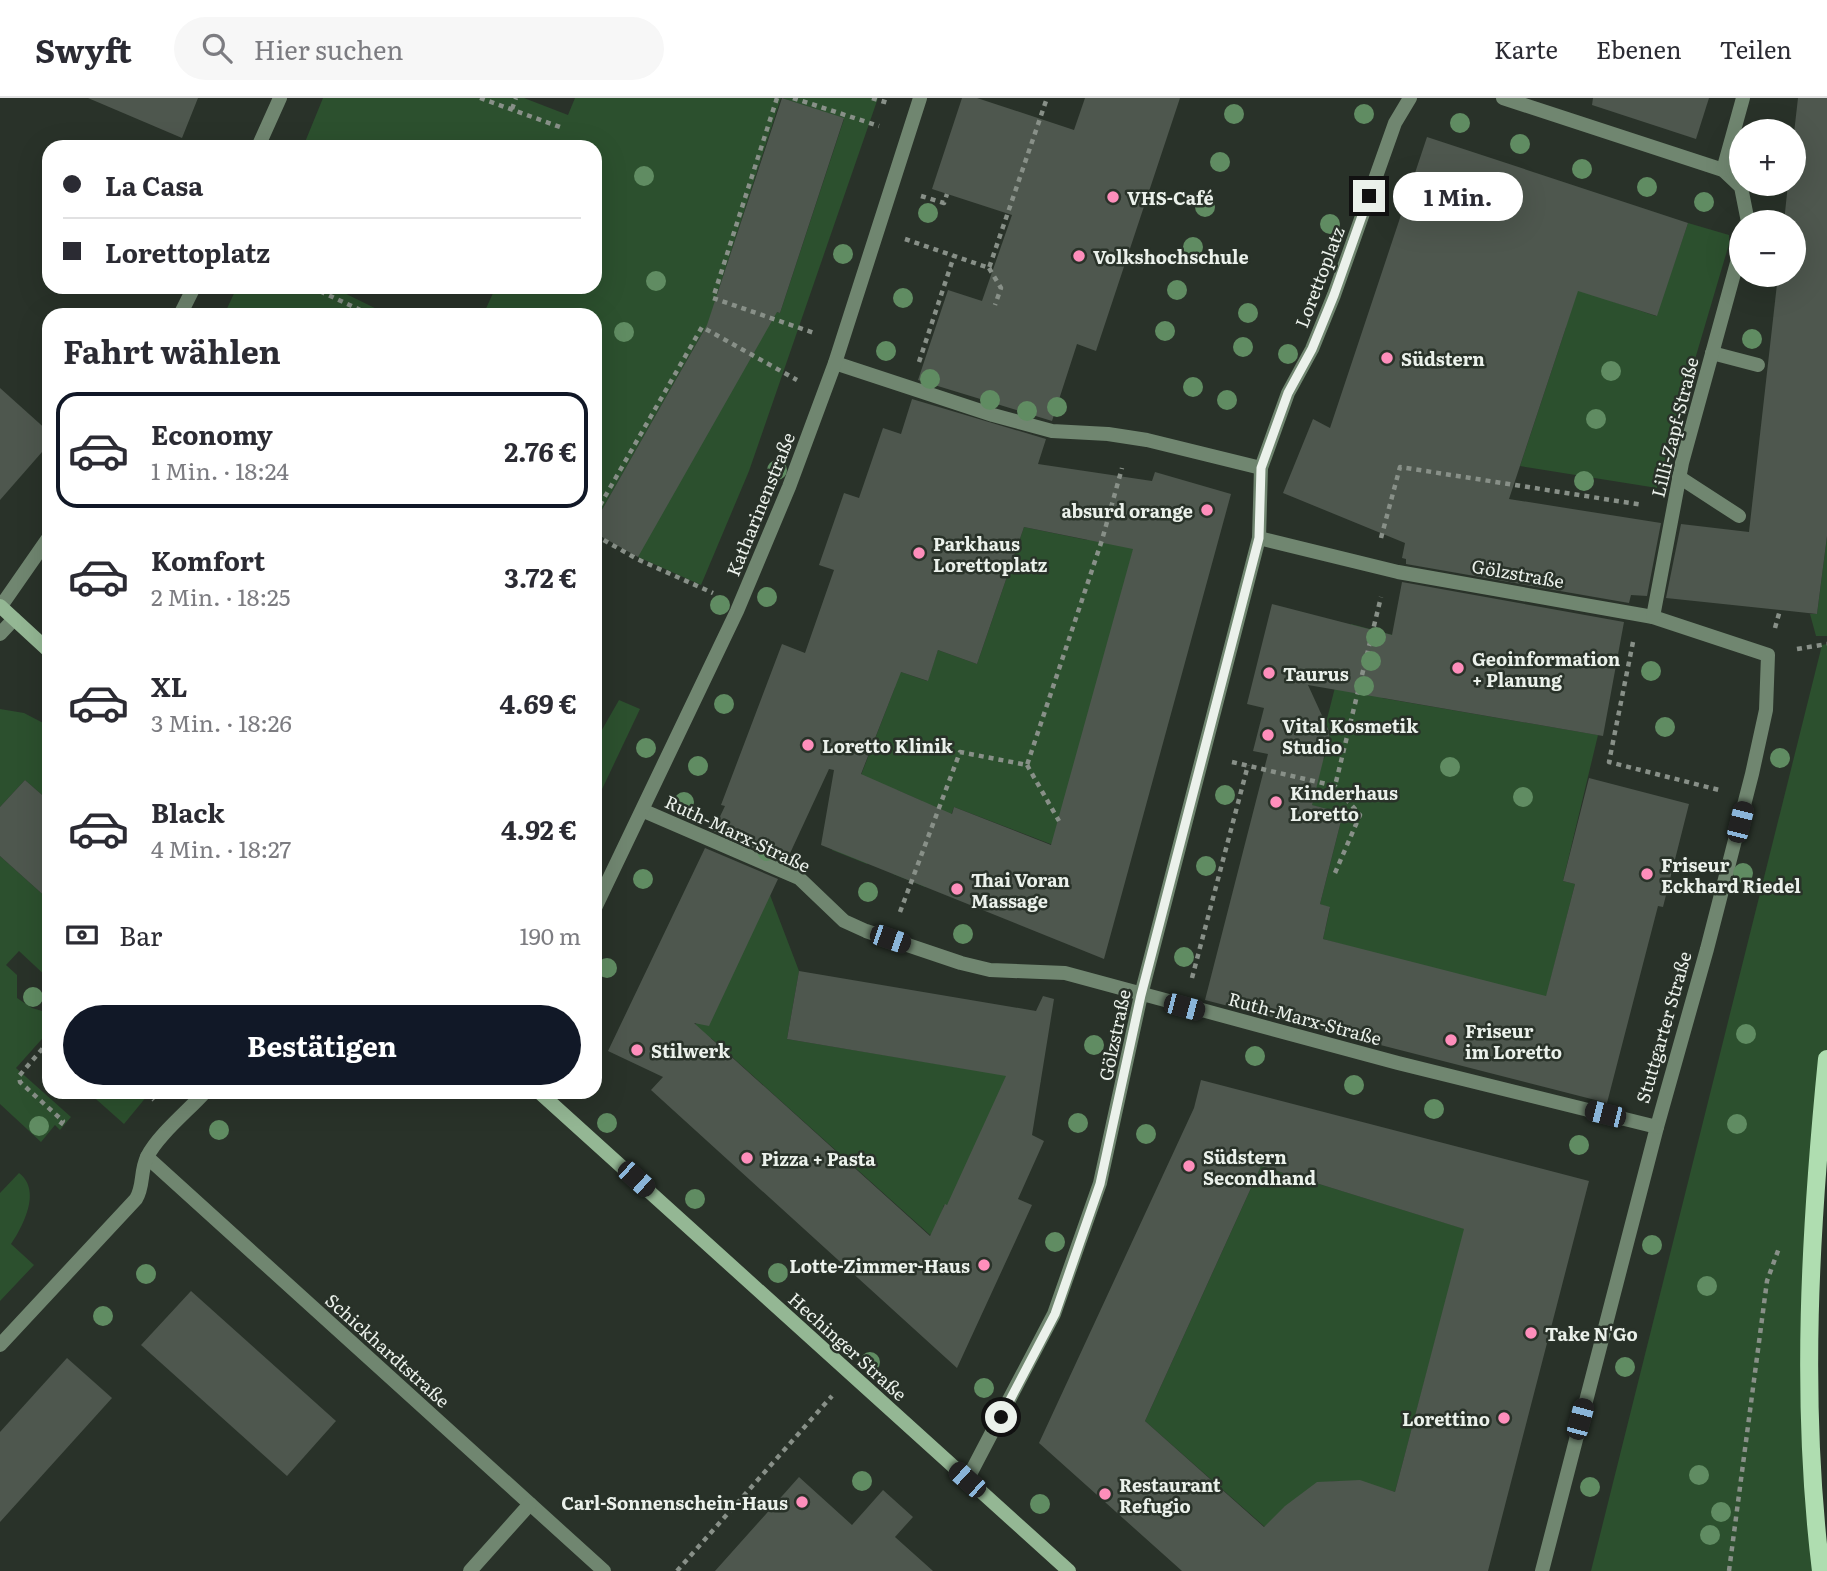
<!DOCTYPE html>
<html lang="de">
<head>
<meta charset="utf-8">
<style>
  :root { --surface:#fff; --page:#f7f7f7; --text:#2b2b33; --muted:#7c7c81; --line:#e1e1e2; --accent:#111827 }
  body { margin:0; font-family:Literata,serif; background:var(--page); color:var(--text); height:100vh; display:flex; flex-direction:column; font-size:26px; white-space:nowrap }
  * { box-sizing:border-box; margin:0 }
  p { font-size:23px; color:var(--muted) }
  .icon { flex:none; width:38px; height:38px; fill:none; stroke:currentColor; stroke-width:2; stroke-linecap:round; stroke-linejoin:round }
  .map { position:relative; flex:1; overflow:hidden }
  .details { position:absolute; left:42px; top:210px; width:560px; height:791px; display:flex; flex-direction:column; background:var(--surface); border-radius:21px; box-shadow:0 7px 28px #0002 }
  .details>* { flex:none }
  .top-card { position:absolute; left:42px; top:42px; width:560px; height:154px; border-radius:21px; box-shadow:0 7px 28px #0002; display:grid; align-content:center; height:154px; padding:0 21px; background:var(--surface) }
  .fabs { position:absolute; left:1729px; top:21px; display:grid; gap:14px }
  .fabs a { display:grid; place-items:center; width:77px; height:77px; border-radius:50%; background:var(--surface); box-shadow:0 7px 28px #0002; font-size:35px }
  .end { position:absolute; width:32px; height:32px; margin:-16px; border:9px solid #ebf1eb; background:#111; box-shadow:0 0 0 4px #111 }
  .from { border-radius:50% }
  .bubble { position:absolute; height:49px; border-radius:24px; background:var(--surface); box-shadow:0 7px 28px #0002; font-size:23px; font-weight:700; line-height:49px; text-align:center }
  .car { position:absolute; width:21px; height:42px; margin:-21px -10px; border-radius:9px; box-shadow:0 0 5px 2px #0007; background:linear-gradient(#222 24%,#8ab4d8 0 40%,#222 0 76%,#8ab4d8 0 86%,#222 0) }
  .top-card b { display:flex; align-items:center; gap:24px; height:66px; font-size:26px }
  .top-card b+b { border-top:2px solid var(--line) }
  .top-card i { width:18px; height:18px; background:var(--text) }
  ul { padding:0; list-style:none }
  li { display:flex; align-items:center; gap:21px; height:116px; margin:0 14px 10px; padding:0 7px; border:4px solid transparent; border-radius:21px }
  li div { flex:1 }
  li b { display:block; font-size:26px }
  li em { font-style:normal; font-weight:700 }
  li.on { border-color:var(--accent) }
  li>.icon { width:63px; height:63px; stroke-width:1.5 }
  h2 { padding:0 21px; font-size:32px; line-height:84px }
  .pay { display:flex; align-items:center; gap:18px; height:77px; padding:0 21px; font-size:26px }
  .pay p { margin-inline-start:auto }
  .primary-button { display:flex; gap:14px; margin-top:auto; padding:14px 21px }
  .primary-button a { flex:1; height:80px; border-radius:42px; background:var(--accent); color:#fff; font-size:28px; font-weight:700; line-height:80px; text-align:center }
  header { display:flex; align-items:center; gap:42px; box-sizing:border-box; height:98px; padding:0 35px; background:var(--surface); border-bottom:2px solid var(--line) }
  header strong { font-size:33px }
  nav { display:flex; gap:38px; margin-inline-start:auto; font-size:24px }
  .search { width:490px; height:63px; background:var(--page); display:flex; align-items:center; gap:18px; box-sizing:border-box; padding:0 24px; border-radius:38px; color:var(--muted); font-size:26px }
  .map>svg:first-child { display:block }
</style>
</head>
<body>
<header>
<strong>Swyft</strong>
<div class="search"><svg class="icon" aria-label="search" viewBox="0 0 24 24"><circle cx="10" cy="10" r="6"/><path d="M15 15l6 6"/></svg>Hier suchen</div>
<nav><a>Karte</a><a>Ebenen</a><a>Teilen</a></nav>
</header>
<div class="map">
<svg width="1827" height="1473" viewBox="0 0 1827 1473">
  <rect width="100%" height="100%" fill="#293229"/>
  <g fill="#2c502e">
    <polygon points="323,0 524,0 568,17 575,0 781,0 718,194 780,215 844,21 782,0 878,0 749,373 701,487 638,459 704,232 595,424 595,217 483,217 494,193 485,189 595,189 595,49 303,49"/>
    <polygon points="1688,125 1729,137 1729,146 1657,390 1520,368 1566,229 1497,154 1614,204 1656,218"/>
    <polygon points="237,189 332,189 389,217 224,217"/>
    <polygon points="1102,376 1146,405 1053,747 954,709 925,789 893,776 922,703 897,692 867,766 832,752 895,589 887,569 927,583 938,552 977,566 1024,429 1087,442"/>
    <polygon points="1827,438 1827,538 1816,538 1810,516 1817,516"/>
    <polygon points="1351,526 1393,537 1382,600 1598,637 1563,783 1575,786 1545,904 1323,841 1330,810 1320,806 1343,715 1298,704 1309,667 1324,661 1330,635 1326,625"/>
    <polygon points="1827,546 1827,961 1814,1110 1821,1473 1591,1473 1822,547"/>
    <polygon points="619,602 640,611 595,706 595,644"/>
    <polygon points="0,611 24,615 49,628 49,703 25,682 0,709"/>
    <polygon points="0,758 49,802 49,881 19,853 6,867 17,877 17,900 32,910 49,915 49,933 16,970 71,1019 60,1032 55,1027 41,1044 0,1006"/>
    <polygon points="770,797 799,873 787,941 1041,983 947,1107 944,1107 936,1131 930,1137 711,940 704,948 691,936 711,895"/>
    <polygon points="88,994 143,994 147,998 124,1026"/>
    <path d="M1261,1068L1465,1131L1395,1394C1331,1373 1311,1380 1266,1430L1145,1323Z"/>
    <path d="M19,1075C42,1092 23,1128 11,1146L34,1167L0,1203V1095Z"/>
  </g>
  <g fill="#4e574e" fill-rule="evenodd">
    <polygon points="88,0 198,0 182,40"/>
    <polygon points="782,0 844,20 780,215 777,214 638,459 595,435 595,424 707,227"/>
    <polygon points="962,0 977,0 1074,32 1085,0 1180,0 1096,253 1077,246 1052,323 918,282 948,192 982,203 1012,117 932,91"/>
    <polygon points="1593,0 1709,0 1696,41 1592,7"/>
    <polygon points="1798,0 1827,0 1827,438 1817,516 1666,500 1681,426 1749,434 1778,177 1794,177 1794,124 1784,124 1788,86 1794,86 1794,35"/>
    <polygon points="1427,39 1688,125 1657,218 1578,193 1509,401 1661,425 1647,498 1631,497 1629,505 1406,466 1406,461 1402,460 1405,445 1283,395 1313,321 1330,330"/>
    <polygon points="0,290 49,334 49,346 0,402"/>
    <path d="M912,301L1046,341L1038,366L1152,383L1155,374L1231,396L1104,861L821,747L834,672L829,671L786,764L713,733L725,708L721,707L782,546L805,555L834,472L819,467L844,395L859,400L883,330L901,336ZM1024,429L1133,451L1051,747L954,709L952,716L861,676L901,574L928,583L938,552L977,566Z"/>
    <polygon points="1402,484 1624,524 1603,638 1308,587 1330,635 1312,707 1343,715 1320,806 1330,809 1323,841 1546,898 1575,786 1563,783 1589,680 1689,706 1663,809 1658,808 1607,1005 1205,902 1268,656 1253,653 1264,610 1247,606 1272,506 1392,537"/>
    <polygon points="25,682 49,703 49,802 0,758 0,709"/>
    <polygon points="705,750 778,781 709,928 694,925 930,1138 945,1106 947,1107 1006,978 787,941 799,873 1036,913 1043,898 1054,901 1032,1037 1044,1043 1018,1101 1032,1107 957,1270 651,992 663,979 608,953"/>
    <path d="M1201,982L1589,1083L1488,1473H1182L1039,1345L1194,1010ZM1261,1068L1464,1131L1395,1394L1360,1382L1317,1384L1285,1408L1264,1429L1145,1323Z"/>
    <polygon points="191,1193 336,1323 287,1378 141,1247"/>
    <polygon points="67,1260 112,1300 0,1424 0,1334"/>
    <polygon points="799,1379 852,1427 883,1392 913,1419 895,1439 933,1473 715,1473"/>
  </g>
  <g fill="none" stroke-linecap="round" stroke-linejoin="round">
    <g stroke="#889088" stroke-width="4.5" stroke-dasharray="5 5" stroke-linecap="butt">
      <polyline points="480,0 560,29"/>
      <polyline points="777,0 713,200 814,235"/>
      <polyline points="793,0 879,28"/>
      <polyline points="872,0 888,5"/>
      <polyline points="512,11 516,0"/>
      <polyline points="921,98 944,105 947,96"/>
      <polyline points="905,141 989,170 1047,0"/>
      <polyline points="989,170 1001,190 995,207"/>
      <polyline points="311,189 371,217"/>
      <polyline points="919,264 954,158"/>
      <polyline points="595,416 702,229 797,282"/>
      <polyline points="595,437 637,461 713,495"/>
      <polyline points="1381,440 1400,369 1643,407"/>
      <polyline points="1775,530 1780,512"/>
      <polyline points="1633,544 1609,664 1719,692"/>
      <polyline points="1797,551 1827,546"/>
      <polyline points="1232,664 1335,688 1381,499"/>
      <polyline points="1027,667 1059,723"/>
      <polyline points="1335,775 1360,717 1335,688"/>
      <polyline points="900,814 960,654 1027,667 1102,442 1122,370"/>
      <polyline points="1192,880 1248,667"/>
      <polyline points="49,943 19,978 20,984 63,1023 58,1030"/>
      <polyline points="146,994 154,1002"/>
      <polyline points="677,1473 832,1298"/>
      <polyline points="1729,1473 1767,1183 1779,1150"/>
    </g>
    <g stroke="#708670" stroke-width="14">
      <polyline points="1712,255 1758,267"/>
      <polyline points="1679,379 1739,418"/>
    </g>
    <g stroke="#708670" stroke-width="14">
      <polyline points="1503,0 1723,72 1741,89 1748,124"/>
      <polyline points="258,49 280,0"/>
      <polyline points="1723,72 1743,0"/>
      <polyline points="180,217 194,189"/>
      <polyline points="835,265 993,317 1052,333 1108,336 1147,342 1261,370"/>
      <polyline points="1259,440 1398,474 1653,519 1768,557 1766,612 1752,676 1707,851 1657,1029 1542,1473"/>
      <polyline points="1,508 49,439"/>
      <polyline points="1653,519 1682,365 1741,150"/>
      <polyline points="0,536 14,521"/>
      <polyline points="644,713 799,780 844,823 866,833 961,865 990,872 1065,875 1398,965 1657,1029"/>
      <polyline points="595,810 737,513 789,389 835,265 920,0"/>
      <polyline points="147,1059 604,1473"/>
      <path d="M0,1247L136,1101C144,1088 140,1074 147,1059C158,1037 188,1013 205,994"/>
      <polyline points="967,1382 1054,1216 1100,1085 1141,897 1259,440 1261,370 1288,295 1312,251 1334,197 1395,25 1410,0"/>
      <polyline points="470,1473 530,1406"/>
    </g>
    <g stroke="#94b794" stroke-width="14">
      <polyline points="0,508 49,553"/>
      <polyline points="539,994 1069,1473"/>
    </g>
    <path stroke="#afddb0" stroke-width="18" d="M1821,1473C1800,1302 1810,1132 1827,961"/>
  </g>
  <g fill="#608c62">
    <circle cx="1234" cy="16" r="10"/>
    <circle cx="1364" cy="16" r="10"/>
    <circle cx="1460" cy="25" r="10"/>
    <circle cx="1520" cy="46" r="10"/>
    <circle cx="1220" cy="64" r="10"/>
    <circle cx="1582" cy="71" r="10"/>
    <circle cx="644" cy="78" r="10"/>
    <circle cx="1647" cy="89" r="10"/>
    <circle cx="1704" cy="104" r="10"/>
    <circle cx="1205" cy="109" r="10"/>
    <circle cx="928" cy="115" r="10"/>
    <circle cx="1330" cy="126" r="10"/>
    <circle cx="1193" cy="149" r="10"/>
    <circle cx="843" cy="156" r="10"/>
    <circle cx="656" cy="183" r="10"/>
    <circle cx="1177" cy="192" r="10"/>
    <circle cx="903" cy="200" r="10"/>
    <circle cx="1248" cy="215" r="10"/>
    <circle cx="1165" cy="233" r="10"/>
    <circle cx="624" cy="234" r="10"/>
    <circle cx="1752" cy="241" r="10"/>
    <circle cx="1243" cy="249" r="10"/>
    <circle cx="886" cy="253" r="10"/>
    <circle cx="1288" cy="256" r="10"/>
    <circle cx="1611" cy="273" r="10"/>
    <circle cx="930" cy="281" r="10"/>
    <circle cx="1193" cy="289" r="10"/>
    <circle cx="990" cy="302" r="10"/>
    <circle cx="1227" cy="302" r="10"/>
    <circle cx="1057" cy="309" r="10"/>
    <circle cx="1027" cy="313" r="10"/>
    <circle cx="1596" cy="321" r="10"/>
    <circle cx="777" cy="372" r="10"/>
    <circle cx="1584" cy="383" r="10"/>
    <circle cx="767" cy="499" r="10"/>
    <circle cx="720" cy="507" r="10"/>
    <circle cx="1376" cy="539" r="10"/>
    <circle cx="1371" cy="563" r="10"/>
    <circle cx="1651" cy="573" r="10"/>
    <circle cx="1364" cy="588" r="10"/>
    <circle cx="724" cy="606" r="10"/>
    <circle cx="1665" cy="629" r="10"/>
    <circle cx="646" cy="650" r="10"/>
    <circle cx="1780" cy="660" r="10"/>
    <circle cx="698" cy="668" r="10"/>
    <circle cx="1450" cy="669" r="10"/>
    <circle cx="1225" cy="697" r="10"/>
    <circle cx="1523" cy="699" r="10"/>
    <circle cx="684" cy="704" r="10"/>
    <circle cx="767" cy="753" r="10"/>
    <circle cx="1206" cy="768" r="10"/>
    <circle cx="1743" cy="775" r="10"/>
    <circle cx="643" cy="781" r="10"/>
    <circle cx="868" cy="794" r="10"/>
    <circle cx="963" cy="836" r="10"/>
    <circle cx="1184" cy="859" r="10"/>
    <circle cx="607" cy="870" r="10"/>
    <circle cx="33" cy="899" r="10"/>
    <circle cx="1746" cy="936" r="10"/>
    <circle cx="1094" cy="947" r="10"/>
    <circle cx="1255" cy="958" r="10"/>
    <circle cx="1354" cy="987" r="10"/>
    <circle cx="1434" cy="1011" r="10"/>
    <circle cx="607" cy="1025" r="10"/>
    <circle cx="1078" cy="1025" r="10"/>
    <circle cx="1737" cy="1026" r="10"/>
    <circle cx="39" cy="1028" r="10"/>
    <circle cx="219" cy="1032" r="10"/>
    <circle cx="1146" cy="1036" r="10"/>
    <circle cx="1579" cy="1047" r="10"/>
    <circle cx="695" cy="1101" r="10"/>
    <circle cx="1055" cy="1144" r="10"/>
    <circle cx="1652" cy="1147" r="10"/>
    <circle cx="778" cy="1175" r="10"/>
    <circle cx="146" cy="1176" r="10"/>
    <circle cx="1707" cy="1188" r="10"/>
    <circle cx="103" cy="1218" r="10"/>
    <circle cx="870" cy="1264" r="10"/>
    <circle cx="1625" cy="1269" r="10"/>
    <circle cx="984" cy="1290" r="10"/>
    <circle cx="1699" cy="1377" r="10"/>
    <circle cx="862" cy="1383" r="10"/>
    <circle cx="1590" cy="1389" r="10"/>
    <circle cx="1040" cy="1406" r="10"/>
    <circle cx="1721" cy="1414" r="10"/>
    <circle cx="1710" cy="1437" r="10"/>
  </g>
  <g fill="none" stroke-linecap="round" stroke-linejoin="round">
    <polyline stroke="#ebf1eb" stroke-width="9" points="1001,1319 1055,1216 1100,1086 1141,897 1259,440 1261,370 1288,295 1312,251 1334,197 1369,98"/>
  </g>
  <g fill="#fe8ebb" stroke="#293229" stroke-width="2.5">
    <circle cx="1113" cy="99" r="7"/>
    <circle cx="1079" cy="158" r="7"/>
    <circle cx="1387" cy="260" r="7"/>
    <circle cx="1207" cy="412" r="7"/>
    <circle cx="919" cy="455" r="7"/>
    <circle cx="1458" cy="570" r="7"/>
    <circle cx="1269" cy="575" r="7"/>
    <circle cx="1268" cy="637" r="7"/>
    <circle cx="808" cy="647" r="7"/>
    <circle cx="1276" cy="704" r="7"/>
    <circle cx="1647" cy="776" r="7"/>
    <circle cx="957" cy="791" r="7"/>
    <circle cx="1451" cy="942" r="7"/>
    <circle cx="637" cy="952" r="7"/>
    <circle cx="747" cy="1060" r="7"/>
    <circle cx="1189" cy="1068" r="7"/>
    <circle cx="984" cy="1167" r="7"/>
    <circle cx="1531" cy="1235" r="7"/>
    <circle cx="1504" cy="1320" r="7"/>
    <circle cx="1105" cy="1396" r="7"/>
    <circle cx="802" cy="1404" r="7"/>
  </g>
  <g text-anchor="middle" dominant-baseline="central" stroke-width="5" stroke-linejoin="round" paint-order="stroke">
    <g font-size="18" font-weight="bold" fill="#ebf1eb" stroke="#293229" text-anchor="start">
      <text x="1127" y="99">VHS-Café</text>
      <text x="1093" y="158">Volkshochschule</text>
      <text x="1401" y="260">Südstern</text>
      <text x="1193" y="412" text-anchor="end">absurd orange</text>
      <text x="933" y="445">Parkhaus<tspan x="933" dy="21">Lorettoplatz</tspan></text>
      <text x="1472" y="560">Geoinformation<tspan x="1472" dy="21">+ Planung</tspan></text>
      <text x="1283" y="575">Taurus</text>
      <text x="1282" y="627">Vital Kosmetik<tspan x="1282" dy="21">Studio</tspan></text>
      <text x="822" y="647">Loretto Klinik</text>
      <text x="1290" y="694">Kinderhaus<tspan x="1290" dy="21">Loretto</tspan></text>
      <text x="1661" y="766">Friseur<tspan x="1661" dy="21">Eckhard Riedel</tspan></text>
      <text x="971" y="781">Thai Voran<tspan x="971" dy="21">Massage</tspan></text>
      <text x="1465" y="932">Friseur<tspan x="1465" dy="21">im Loretto</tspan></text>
      <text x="651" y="952">Stilwerk</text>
      <text x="1203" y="1058">Südstern<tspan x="1203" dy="21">Secondhand</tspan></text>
      <text x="761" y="1060">Pizza + Pasta</text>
      <text x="970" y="1167" text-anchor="end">Lotte-Zimmer-Haus</text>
      <text x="1545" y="1235">Take N'Go</text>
      <text x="1490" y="1320" text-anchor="end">Lorettino</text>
      <text x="1119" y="1386">Restaurant<tspan x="1119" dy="21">Refugio</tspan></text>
      <text x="788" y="1404" text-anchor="end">Carl-Sonnenschein-Haus</text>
    </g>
    <g font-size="18" fill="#ebf1eb" stroke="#293229">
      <text transform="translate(1319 179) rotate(-69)">Lorettoplatz</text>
      <text transform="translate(1674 329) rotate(-76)">Lilli-Zapf-Straße</text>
      <text transform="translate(760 406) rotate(-68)">Katharinenstraße</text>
      <text transform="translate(1518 475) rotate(10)">Gölzstraße</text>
      <text transform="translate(738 735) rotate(25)">Ruth-Marx-Straße</text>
      <text transform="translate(1305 920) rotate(15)">Ruth-Marx-Straße</text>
      <text transform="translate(1663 929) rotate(-74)">Stuttgarter Straße</text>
      <text transform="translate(1114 937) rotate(-78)">Gölzstraße</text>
      <text transform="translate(848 1248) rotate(42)">Hechinger Straße</text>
      <text transform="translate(388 1252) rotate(42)">Schickhardtstraße</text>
    </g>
  </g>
</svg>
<div class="fabs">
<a>+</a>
<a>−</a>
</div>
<i class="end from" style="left:1001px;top:1319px"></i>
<i class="end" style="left:1369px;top:98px"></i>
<div class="bubble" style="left:1393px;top:74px;width:130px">1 Min.</div>
<i class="car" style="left:1740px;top:724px;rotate:14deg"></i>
<i class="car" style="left:890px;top:841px;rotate:109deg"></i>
<i class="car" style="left:1184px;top:909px;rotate:105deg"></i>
<i class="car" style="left:1605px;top:1016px;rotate:284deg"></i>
<i class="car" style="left:636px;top:1081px;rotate:132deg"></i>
<i class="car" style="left:1580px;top:1321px;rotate:15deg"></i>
<i class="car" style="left:967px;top:1382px;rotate:312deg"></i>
<div class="top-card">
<b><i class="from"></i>La Casa</b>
<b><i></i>Lorettoplatz</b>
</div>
<section class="details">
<h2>Fahrt wählen</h2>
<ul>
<li class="on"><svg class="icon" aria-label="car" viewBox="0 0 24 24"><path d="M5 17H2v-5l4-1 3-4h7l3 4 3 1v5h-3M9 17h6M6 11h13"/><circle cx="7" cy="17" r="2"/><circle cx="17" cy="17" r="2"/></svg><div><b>Economy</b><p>1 Min. · 18:24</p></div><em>2.76 €</em></li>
<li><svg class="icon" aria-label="car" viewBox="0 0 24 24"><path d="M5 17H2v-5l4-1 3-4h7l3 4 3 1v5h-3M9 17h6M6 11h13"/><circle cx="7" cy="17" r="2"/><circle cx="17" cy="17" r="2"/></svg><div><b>Komfort</b><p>2 Min. · 18:25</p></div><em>3.72 €</em></li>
<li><svg class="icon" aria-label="car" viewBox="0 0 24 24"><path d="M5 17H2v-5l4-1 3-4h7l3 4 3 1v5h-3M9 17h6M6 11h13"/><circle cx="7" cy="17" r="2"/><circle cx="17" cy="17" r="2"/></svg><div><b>XL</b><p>3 Min. · 18:26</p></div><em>4.69 €</em></li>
<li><svg class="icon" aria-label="car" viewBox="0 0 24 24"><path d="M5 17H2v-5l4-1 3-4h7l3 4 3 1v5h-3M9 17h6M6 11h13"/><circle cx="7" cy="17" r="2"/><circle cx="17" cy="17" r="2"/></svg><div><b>Black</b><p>4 Min. · 18:27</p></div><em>4.92 €</em></li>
</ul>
<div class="pay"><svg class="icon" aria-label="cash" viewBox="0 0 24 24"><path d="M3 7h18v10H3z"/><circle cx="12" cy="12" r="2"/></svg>Bar<p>190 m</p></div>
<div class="primary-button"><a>Bestätigen</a></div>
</section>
</div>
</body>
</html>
